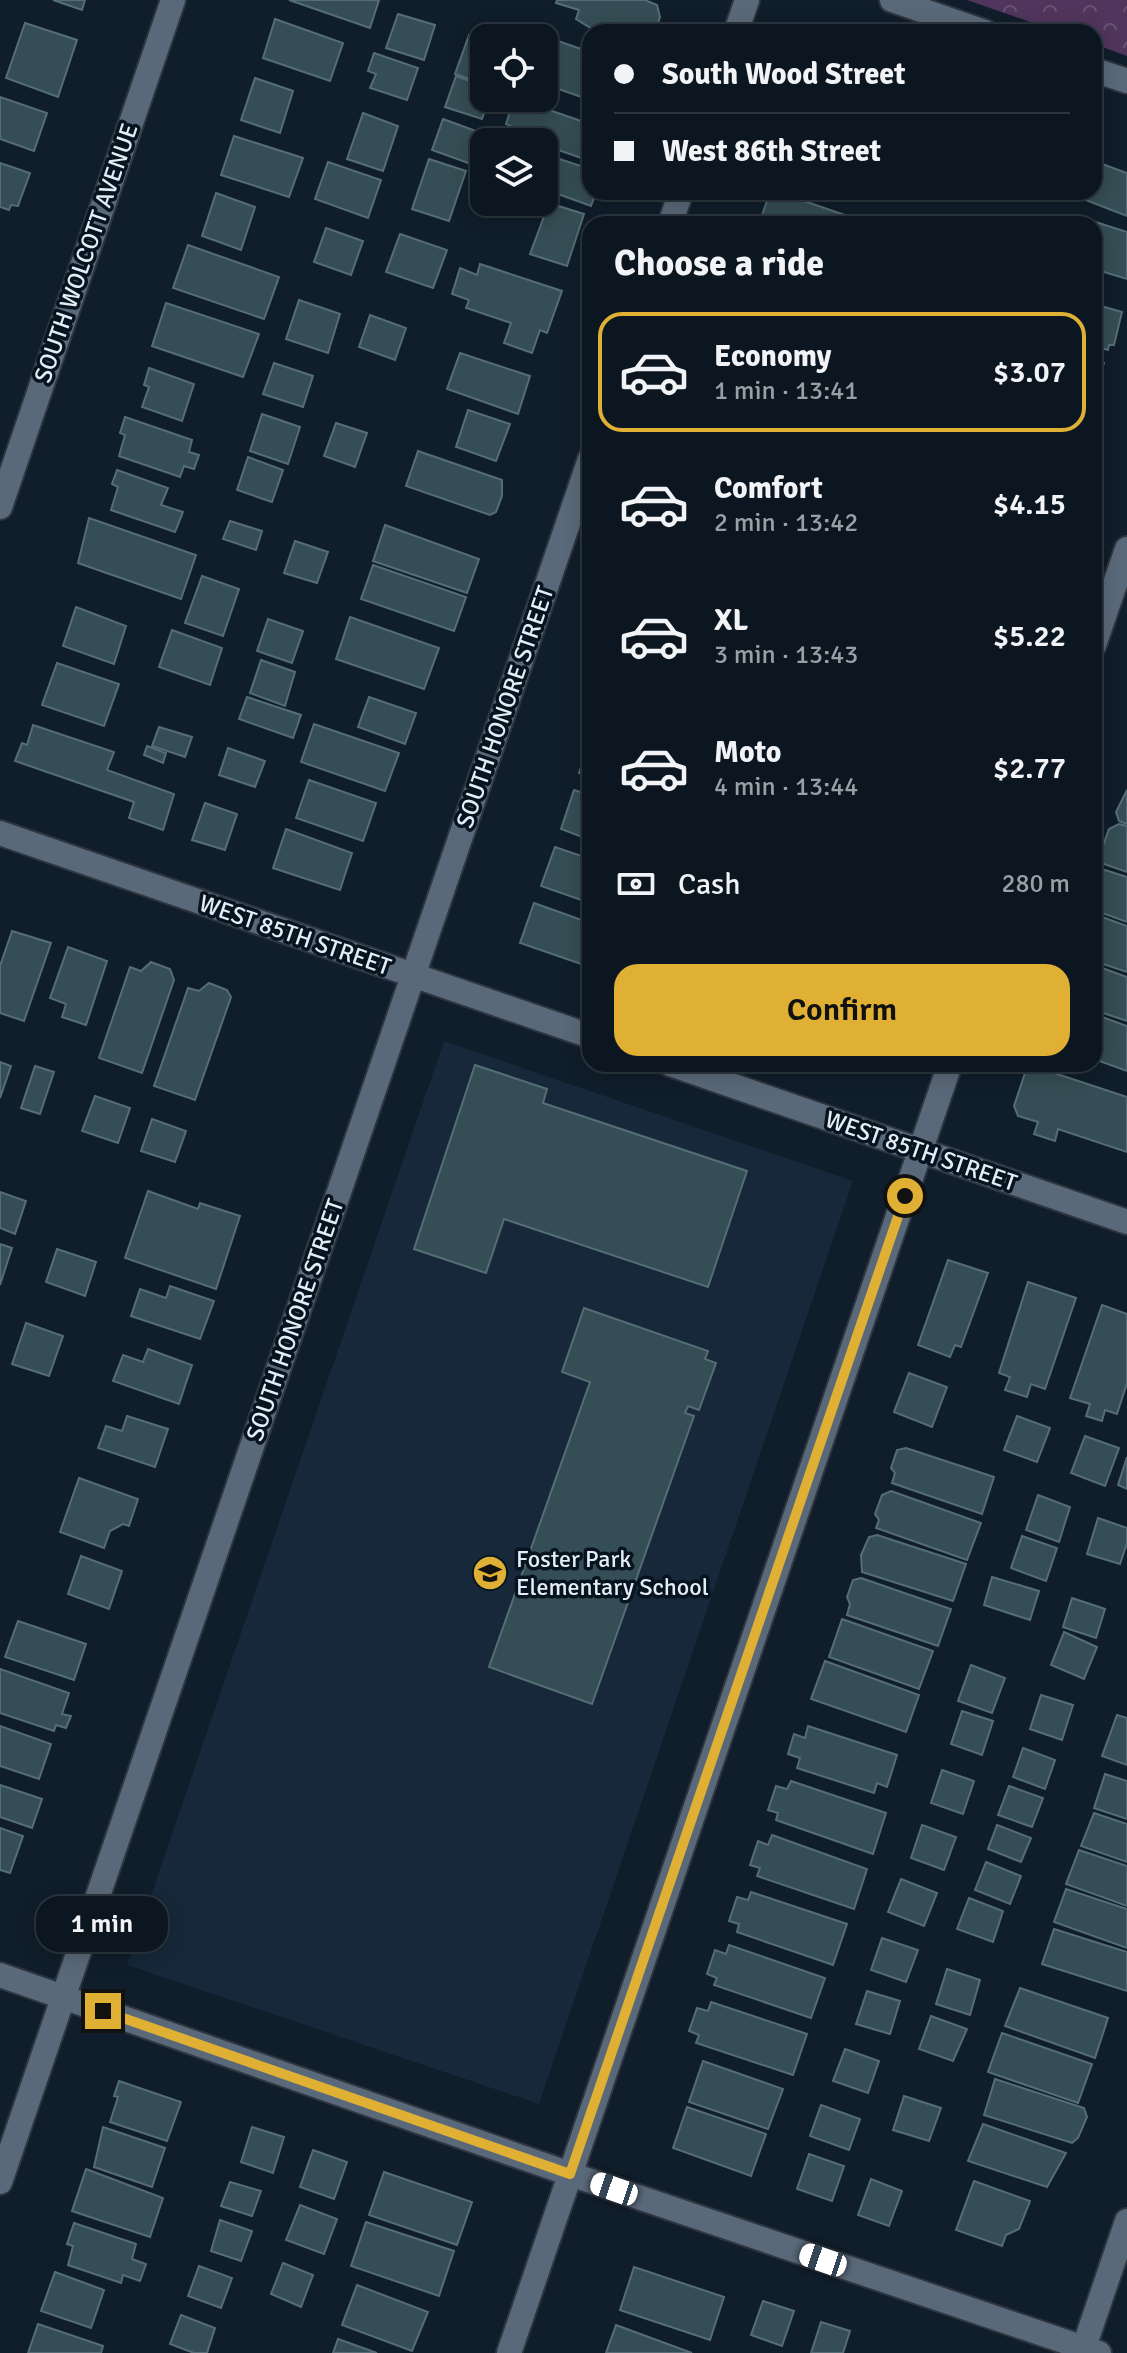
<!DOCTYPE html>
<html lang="en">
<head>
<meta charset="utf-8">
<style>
  :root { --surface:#0c1620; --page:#1a232d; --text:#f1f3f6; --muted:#9a9fa5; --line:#2c353e; --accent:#dfb034 }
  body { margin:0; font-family:Signika,sans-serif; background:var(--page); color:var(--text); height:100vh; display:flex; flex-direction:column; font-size:30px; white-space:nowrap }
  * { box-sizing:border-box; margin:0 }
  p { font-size:26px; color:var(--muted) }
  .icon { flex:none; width:44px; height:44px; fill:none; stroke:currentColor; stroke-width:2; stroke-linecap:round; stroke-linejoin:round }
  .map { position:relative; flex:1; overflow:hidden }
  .side { position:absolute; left:582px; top:216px; width:520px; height:856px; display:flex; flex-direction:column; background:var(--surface); border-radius:24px; box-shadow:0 4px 20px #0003,0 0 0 2px var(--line) }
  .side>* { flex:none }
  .guide { position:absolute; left:582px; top:24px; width:520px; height:176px; border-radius:24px; box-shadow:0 4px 20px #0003,0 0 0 2px var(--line); display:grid; align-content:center; height:176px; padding:0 32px; background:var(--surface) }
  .buttons { position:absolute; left:470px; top:24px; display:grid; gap:16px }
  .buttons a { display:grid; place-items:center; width:88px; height:88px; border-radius:16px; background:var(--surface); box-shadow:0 4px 20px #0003,0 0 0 2px var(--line); font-size:40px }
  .end { position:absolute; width:36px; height:36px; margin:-18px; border:10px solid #dfb034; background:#111; box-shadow:0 0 0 4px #111 }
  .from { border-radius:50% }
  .bubble { position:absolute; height:56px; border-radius:24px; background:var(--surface); box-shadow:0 4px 20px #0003,0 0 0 2px var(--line); font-size:26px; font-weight:600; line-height:56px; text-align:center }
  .car { position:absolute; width:24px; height:48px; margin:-24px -12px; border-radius:10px; box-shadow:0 0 6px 2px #0007; background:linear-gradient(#fff 24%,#345 0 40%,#fff 0 76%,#345 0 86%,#fff 0) }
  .guide b { display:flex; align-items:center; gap:28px; height:76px; font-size:30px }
  .guide b+b { border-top:2px solid var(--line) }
  .guide i { width:20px; height:20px; background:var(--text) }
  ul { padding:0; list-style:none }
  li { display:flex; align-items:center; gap:24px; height:120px; margin:0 16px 12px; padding:0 16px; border:4px solid transparent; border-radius:24px }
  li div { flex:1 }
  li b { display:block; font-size:30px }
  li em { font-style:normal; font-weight:600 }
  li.current { border-color:var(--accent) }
  li>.icon { width:72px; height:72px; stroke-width:1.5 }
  h2 { padding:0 32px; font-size:36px; line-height:96px }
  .pay { display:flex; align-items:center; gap:20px; height:88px; padding:0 32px; font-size:30px }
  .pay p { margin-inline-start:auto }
  .button { display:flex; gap:16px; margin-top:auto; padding:16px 32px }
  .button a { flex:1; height:92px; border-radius:24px; background:var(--accent); color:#111; font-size:32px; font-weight:600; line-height:92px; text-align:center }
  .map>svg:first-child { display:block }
</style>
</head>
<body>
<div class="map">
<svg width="1127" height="2353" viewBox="0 0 1127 2353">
  <defs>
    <pattern id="park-crowns" width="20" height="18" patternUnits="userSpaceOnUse" patternTransform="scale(2)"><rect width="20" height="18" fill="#50355c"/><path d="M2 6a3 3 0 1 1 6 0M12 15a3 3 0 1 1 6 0" fill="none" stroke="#695374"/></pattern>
  </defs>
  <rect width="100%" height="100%" fill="#101d2a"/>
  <polygon fill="#16283a" points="444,1041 853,1181 539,2104 127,1965"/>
  <polygon fill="url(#park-crowns)" points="967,0 1127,0 1127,56 1094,44 1094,32 1059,32"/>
  <g fill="#354d54" stroke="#556e75" stroke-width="2">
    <polygon points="53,0 85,0 82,10"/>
    <polygon points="289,0 379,0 370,28"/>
    <polygon points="557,0 645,0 657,5 660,17 655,32 597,32 576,19 579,10 556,3"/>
    <polygon points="398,14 435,25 424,60 386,48"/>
    <polygon points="275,19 343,43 330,81 263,58"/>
    <polygon points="25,23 77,40 58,97 6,78"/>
    <polygon points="469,35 484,41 484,84 455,74"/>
    <polygon points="558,41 590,52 590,100 544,84"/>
    <polygon points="374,53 418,68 407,100 370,88 376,74 368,71"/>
    <polygon points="456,76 484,86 484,98 489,98 482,119 445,107"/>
    <polygon points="255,78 293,91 280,133 241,120"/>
    <polygon points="0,97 47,113 34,151 0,139"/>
    <polygon points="514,98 590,124 590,161 544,145 544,142 514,135 517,129 506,124"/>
    <polygon points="363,113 398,126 383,171 347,159"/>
    <polygon points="443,119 479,132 468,163 432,150"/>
    <polygon points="234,136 303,158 289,197 221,175"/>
    <polygon points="544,154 590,169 590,192 596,192 591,206 544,189"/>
    <polygon points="429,159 466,171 449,221 412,209"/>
    <polygon points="1094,161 1127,173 1127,216 1075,196 1076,192 1094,192"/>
    <polygon points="328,162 381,180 368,218 315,199"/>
    <polygon points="0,163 30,173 18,206 11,205 9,210 0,207"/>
    <polygon points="770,192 778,192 871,224 759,224"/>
    <polygon points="216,193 255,207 241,250 202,236"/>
    <polygon points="549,203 584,214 567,266 530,254"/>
    <polygon points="1077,216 1127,232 1127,279 1094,269 1094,224 1056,224 1058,218 1074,222"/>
    <polygon points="326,228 363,241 351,275 314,262"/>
    <polygon points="400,234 447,250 433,288 386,272"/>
    <polygon points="188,245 279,277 264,319 173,288"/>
    <polygon points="480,264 562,291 547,333 540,330 532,353 504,343 511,323 466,308 469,300 452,294 460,268 477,275"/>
    <polygon points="299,300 340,314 328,353 286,339"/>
    <polygon points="166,303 259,334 243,377 152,346"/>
    <polygon points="1094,304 1122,312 1114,345 1109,345 1108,350 1094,346"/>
    <polygon points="370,315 406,328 395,360 359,347"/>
    <polygon points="460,353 530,376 518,414 447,389"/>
    <polygon points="1094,360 1104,363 1094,394"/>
    <polygon points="274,363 313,376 303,407 263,394"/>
    <polygon points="149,368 194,384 182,421 142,407 149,387 144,385"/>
    <polygon points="468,410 510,424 496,461 456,447"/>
    <polygon points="262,414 300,427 288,464 250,451"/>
    <polygon points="125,417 192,440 189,452 199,455 194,469 184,466 180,477 119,456 125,435 120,433"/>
    <polygon points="336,423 367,433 355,467 324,456"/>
    <polygon points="418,451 502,480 502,496 496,512 490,515 406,486"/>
    <polygon points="248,457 283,470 272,502 237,490"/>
    <polygon points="117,470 168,488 161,505 183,512 175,532 111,510 118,487 112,484"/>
    <polygon points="89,518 196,555 181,599 78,563"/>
    <polygon points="230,521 262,531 256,550 223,539"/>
    <polygon points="385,525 479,559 467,593 373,561"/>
    <polygon points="295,541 328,552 317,583 284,573"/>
    <polygon points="373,565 466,597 454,631 361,599"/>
    <polygon points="202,576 239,589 223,636 185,623"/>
    <polygon points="76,607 126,626 114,664 63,646"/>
    <polygon points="350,617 439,648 424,689 336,659"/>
    <polygon points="268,619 303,631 292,663 257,651"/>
    <polygon points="172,630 222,648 210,685 159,667"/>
    <polygon points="261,660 295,672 285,706 250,693"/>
    <polygon points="57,663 119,684 104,726 42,705"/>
    <polygon points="247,697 301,715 293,738 239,719"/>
    <polygon points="369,697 416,713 405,744 358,727"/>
    <polygon points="314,724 399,753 385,791 301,762"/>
    <polygon points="33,725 114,752 107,770 174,794 163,830 129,818 134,802 15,761 22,743 27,745"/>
    <polygon points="159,727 192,737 185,757 152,746"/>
    <polygon points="590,741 590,777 579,773"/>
    <polygon points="147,746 166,753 163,763 144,755"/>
    <polygon points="228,748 265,761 255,787 219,775"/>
    <polygon points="309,780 376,803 363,841 296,818"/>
    <polygon points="574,790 590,795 590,840 561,829"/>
    <polygon points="1127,790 1127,824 1119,821 1116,812"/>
    <polygon points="205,803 237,814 225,850 192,840"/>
    <polygon points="1119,824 1127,826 1127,872 1104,864 1100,854 1109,829"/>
    <polygon points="286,829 352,853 340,890 273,868"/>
    <polygon points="555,847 590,859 590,903 541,886"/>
    <polygon points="1105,870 1127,877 1127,922 1094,910 1094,873"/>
    <polygon points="534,903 590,923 590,967 520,943"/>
    <polygon points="1094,914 1127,926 1127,972 1094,961"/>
    <polygon points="12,931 51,943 24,1021 0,1013 0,966"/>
    <polygon points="68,947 107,961 86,1025 62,1017 66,1004 50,998"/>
    <polygon points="151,962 170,969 174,980 142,1073 99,1058 130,967 141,971"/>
    <polygon points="1094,965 1127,977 1127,1021 1094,1010"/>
    <polygon points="209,983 227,990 231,997 195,1100 154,1086 188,988 199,991"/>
    <polygon points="1094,1014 1127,1026 1127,1071 1094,1059"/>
    <polygon points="0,1062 11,1066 0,1098"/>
    <polygon points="475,1065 547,1089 543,1103 747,1171 708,1287 504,1219 486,1273 414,1249"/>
    <polygon points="35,1066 54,1072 40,1114 21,1108"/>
    <polygon points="1036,1067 1127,1097 1127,1152 1058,1129 1055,1141 1034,1134 1038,1122 1018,1116 1014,1106 1025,1073"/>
    <polygon points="95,1096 130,1108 118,1143 82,1131"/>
    <polygon points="152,1119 186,1131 175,1162 141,1151"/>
    <polygon points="148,1191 198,1209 200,1203 240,1216 216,1289 125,1258"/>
    <polygon points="0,1192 26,1201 15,1234 0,1228"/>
    <polygon points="0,1244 12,1248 0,1285"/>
    <polygon points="57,1249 96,1262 85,1296 46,1282"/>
    <polygon points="948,1260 988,1273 961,1347 955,1345 950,1357 918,1345"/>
    <polygon points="1028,1282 1076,1298 1045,1389 1031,1384 1027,1397 1005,1390 1010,1377 999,1373"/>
    <polygon points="170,1286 214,1301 200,1339 131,1316 140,1289 166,1298"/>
    <polygon points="1102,1305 1127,1314 1127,1383 1117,1414 1105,1410 1102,1421 1086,1416 1090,1404 1070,1398"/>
    <polygon points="584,1308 708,1351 705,1359 716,1363 699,1410 688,1406 685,1413 694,1416 592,1704 489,1667 590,1382 562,1372"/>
    <polygon points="26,1323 63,1336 49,1376 12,1364"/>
    <polygon points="148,1349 192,1365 179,1404 113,1381 123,1355 143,1362"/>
    <polygon points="909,1373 947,1387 932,1427 894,1412"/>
    <polygon points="127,1416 168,1429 155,1467 98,1448 106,1426 122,1431"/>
    <polygon points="1017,1416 1050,1428 1037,1462 1004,1450"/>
    <polygon points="1085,1436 1119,1448 1105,1486 1071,1473"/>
    <polygon points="906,1448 994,1477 982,1514 892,1483 895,1473 891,1468 897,1450"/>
    <polygon points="1127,1457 1127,1489 1118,1485"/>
    <polygon points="79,1478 138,1499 129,1526 123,1524 110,1531 104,1548 60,1532"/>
    <polygon points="891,1491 981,1523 967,1560 876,1528 879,1520 875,1514 882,1495"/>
    <polygon points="1038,1495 1070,1507 1059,1542 1026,1530"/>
    <polygon points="1098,1518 1127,1528 1127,1543 1120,1564 1087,1554"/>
    <polygon points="877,1535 966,1564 953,1601 862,1572 861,1555 869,1537"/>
    <polygon points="1022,1536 1057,1548 1046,1581 1011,1568"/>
    <polygon points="81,1556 122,1571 109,1609 68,1594"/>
    <polygon points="992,1577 1039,1591 1030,1620 984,1605"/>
    <polygon points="861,1578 951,1609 938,1646 847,1615 850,1604 847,1597 853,1580"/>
    <polygon points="1072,1598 1105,1609 1096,1638 1063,1627"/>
    <polygon points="842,1619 933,1651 919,1689 829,1657"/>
    <polygon points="18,1621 86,1644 74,1680 5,1657"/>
    <polygon points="1064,1632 1097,1647 1084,1679 1051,1665"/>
    <polygon points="825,1661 919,1695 906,1732 811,1699"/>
    <polygon points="971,1665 1005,1678 992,1713 958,1701"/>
    <polygon points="0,1669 69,1693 62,1714 71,1716 66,1728 56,1725 54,1731 0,1713"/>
    <polygon points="1041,1695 1073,1705 1062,1740 1030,1729"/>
    <polygon points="962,1711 993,1721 982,1755 951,1744"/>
    <polygon points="1117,1715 1127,1718 1127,1765 1102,1756"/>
    <polygon points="0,1726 51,1744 39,1779 0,1766"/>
    <polygon points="808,1726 897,1755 887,1787 877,1783 874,1793 797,1768 800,1758 788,1754 794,1734 805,1738"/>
    <polygon points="1023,1748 1055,1760 1045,1789 1013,1777"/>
    <polygon points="942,1770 974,1781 963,1814 931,1803"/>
    <polygon points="1105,1774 1127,1781 1127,1819 1094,1808"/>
    <polygon points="791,1781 886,1813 873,1854 776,1820 778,1813 768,1810 776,1786 787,1789"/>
    <polygon points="0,1785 42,1799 32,1828 0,1817"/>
    <polygon points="1009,1786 1043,1798 1032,1827 998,1815"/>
    <polygon points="1094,1813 1127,1824 1127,1862 1081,1846"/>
    <polygon points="922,1825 956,1837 944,1870 911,1858"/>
    <polygon points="997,1825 1031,1838 1021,1862 988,1849"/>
    <polygon points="0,1828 23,1836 10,1873 0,1870"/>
    <polygon points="772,1835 867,1869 854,1909 757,1876 760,1868 750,1865 758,1841 768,1845"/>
    <polygon points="1079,1850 1127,1866 1127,1906 1066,1884"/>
    <polygon points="986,1862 1021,1876 1010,1904 975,1890"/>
    <polygon points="901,1879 937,1893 924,1926 888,1912"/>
    <polygon points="1066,1889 1127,1909 1127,1948 1054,1922"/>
    <polygon points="751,1892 847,1924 833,1965 737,1932 739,1924 729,1921 737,1897 748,1900"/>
    <polygon points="969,1898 1003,1911 993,1942 957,1929"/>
    <polygon points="1054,1929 1127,1952 1127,1991 1042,1964"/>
    <polygon points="882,1938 918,1950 906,1982 871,1970"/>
    <polygon points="729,1945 825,1978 811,2018 714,1985 717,1978 707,1974 715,1950 726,1954"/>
    <polygon points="947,1969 980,1980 970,2015 936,2004"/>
    <polygon points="1020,1988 1108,2018 1095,2058 1005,2026"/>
    <polygon points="867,1991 900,2001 890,2034 856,2024"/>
    <polygon points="711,2002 807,2034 793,2075 696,2043 699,2035 689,2031 697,2008 708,2011"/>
    <polygon points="931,2016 967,2029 953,2061 919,2049"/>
    <polygon points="1002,2033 1092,2064 1078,2103 988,2072"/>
    <polygon points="845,2049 879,2061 868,2093 833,2081"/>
    <polygon points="703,2061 783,2089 768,2129 689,2102"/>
    <polygon points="995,2079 1084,2108 1087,2117 1078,2138 1072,2143 984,2115"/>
    <polygon points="119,2081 181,2102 167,2141 110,2122 118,2097 114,2096"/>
    <polygon points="904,2096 941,2108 929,2141 893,2130"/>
    <polygon points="821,2105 860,2119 849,2150 810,2136"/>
    <polygon points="687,2107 766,2134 751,2176 673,2148"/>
    <polygon points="983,2124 1066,2153 1047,2187 968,2161"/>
    <polygon points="103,2127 165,2148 152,2187 94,2167"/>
    <polygon points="252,2127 284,2137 273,2173 241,2162"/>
    <polygon points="313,2150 347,2162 334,2199 300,2187"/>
    <polygon points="809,2154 844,2166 832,2201 797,2189"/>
    <polygon points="86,2169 163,2198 150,2237 72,2211"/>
    <polygon points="384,2172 472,2202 457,2245 369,2215"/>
    <polygon points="871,2179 902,2191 889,2226 858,2215"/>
    <polygon points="974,2181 1030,2201 1019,2229 1006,2235 1002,2246 956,2230"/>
    <polygon points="230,2182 261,2191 252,2216 221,2206"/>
    <polygon points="300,2205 337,2219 324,2254 286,2240"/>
    <polygon points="220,2220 252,2231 241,2261 211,2251"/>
    <polygon points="366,2222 454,2251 439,2296 351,2266"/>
    <polygon points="74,2223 136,2244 132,2259 146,2264 140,2281 123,2275 121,2283 68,2265 73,2246 67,2244"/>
    <polygon points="283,2263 313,2275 301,2307 271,2294"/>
    <polygon points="199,2266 232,2278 221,2308 188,2296"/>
    <polygon points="634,2267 724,2297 710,2340 620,2310"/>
    <polygon points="55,2272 104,2290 91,2328 41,2311"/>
    <polygon points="357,2285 428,2312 412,2351 342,2325"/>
    <polygon points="763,2301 794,2311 782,2346 751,2335"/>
    <polygon points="181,2315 215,2328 207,2353 194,2353 170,2344"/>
    <polygon points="821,2322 850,2331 843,2353 811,2353"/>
    <polygon points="38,2324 103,2346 101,2353 28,2353"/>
    <polygon points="616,2325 692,2353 606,2353"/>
    <polygon points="338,2339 377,2353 333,2353"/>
  </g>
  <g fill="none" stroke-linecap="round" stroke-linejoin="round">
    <g stroke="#2e3540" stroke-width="28">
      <g id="street">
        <polyline points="892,0 985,32"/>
        <polyline points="736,32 747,0"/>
        <polyline points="1094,70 1127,81"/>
        <polyline points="670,224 681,192"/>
        <polyline points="0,507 173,0"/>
        <polyline points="1094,645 1127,549"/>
        <polyline points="0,833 590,1036"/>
        <polyline points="670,1064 1127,1222"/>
        <polyline points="0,1975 570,2174 1099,2353"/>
        <polyline points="0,2182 590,459"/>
        <polyline points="509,2353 950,1064"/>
        <polyline points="1082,2353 1127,2221"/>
      </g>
    </g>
    <use href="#street" stroke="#5a6979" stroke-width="24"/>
  </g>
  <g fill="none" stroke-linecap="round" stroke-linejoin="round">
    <polyline stroke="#dfb034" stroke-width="10" points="103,2011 570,2174 905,1196"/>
  </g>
  <defs>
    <g id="school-disc" transform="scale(1.8)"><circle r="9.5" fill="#dfb034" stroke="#071420"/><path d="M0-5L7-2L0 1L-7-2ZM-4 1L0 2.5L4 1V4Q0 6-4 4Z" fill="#111"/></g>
  </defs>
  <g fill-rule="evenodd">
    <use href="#school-disc" x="490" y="1573"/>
  </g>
  <g text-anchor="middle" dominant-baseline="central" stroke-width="7" stroke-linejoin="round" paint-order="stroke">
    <g font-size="24" fill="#e4edf7" stroke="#071420">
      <text transform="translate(86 253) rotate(-71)">SOUTH WOLCOTT AVENUE</text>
      <text transform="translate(505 707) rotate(-71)">SOUTH HONORE STREET</text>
      <text transform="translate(295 935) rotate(19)">WEST 85TH STREET</text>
      <text transform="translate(921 1151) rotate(19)">WEST 85TH STREET</text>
      <text transform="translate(295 1320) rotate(-71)">SOUTH HONORE STREET</text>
    </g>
    <g font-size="24" fill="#e4edf7" stroke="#071420" text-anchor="start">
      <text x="516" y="1559">Foster Park<tspan x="516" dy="28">Elementary School</tspan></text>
    </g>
  </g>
</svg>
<div class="buttons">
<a><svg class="icon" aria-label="locate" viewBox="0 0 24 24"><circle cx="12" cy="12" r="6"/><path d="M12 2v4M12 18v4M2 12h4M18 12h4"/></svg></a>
<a><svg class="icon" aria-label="layers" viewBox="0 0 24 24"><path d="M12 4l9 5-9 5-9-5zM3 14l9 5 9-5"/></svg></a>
</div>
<i class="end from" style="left:905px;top:1196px"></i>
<i class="end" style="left:103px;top:2011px"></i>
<div class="bubble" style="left:36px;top:1896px;width:132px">1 min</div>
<i class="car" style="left:614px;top:2189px;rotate:289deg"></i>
<i class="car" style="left:823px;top:2260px;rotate:289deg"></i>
<div class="guide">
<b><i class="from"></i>South Wood Street</b>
<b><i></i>West 86th Street</b>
</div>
<section class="side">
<h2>Choose a ride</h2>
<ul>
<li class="current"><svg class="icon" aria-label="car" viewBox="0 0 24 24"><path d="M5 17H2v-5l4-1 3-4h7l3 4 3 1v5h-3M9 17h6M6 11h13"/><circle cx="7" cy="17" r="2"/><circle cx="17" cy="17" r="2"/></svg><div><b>Economy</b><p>1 min · 13:41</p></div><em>$3.07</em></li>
<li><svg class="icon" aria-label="car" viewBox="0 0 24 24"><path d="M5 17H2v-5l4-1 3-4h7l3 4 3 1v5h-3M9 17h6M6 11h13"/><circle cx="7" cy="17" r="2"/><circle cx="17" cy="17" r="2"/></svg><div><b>Comfort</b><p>2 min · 13:42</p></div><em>$4.15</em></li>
<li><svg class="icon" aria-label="car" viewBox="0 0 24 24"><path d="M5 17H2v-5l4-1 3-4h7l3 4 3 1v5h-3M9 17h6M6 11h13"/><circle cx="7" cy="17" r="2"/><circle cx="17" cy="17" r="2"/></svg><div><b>XL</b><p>3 min · 13:43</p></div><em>$5.22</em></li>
<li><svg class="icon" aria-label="car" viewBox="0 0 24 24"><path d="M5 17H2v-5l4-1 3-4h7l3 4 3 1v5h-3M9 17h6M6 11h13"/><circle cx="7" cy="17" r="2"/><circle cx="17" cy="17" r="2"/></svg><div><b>Moto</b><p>4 min · 13:44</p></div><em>$2.77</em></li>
</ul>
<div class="pay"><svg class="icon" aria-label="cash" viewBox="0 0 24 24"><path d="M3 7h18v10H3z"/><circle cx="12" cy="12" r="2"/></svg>Cash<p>280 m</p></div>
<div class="button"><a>Confirm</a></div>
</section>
</div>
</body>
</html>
